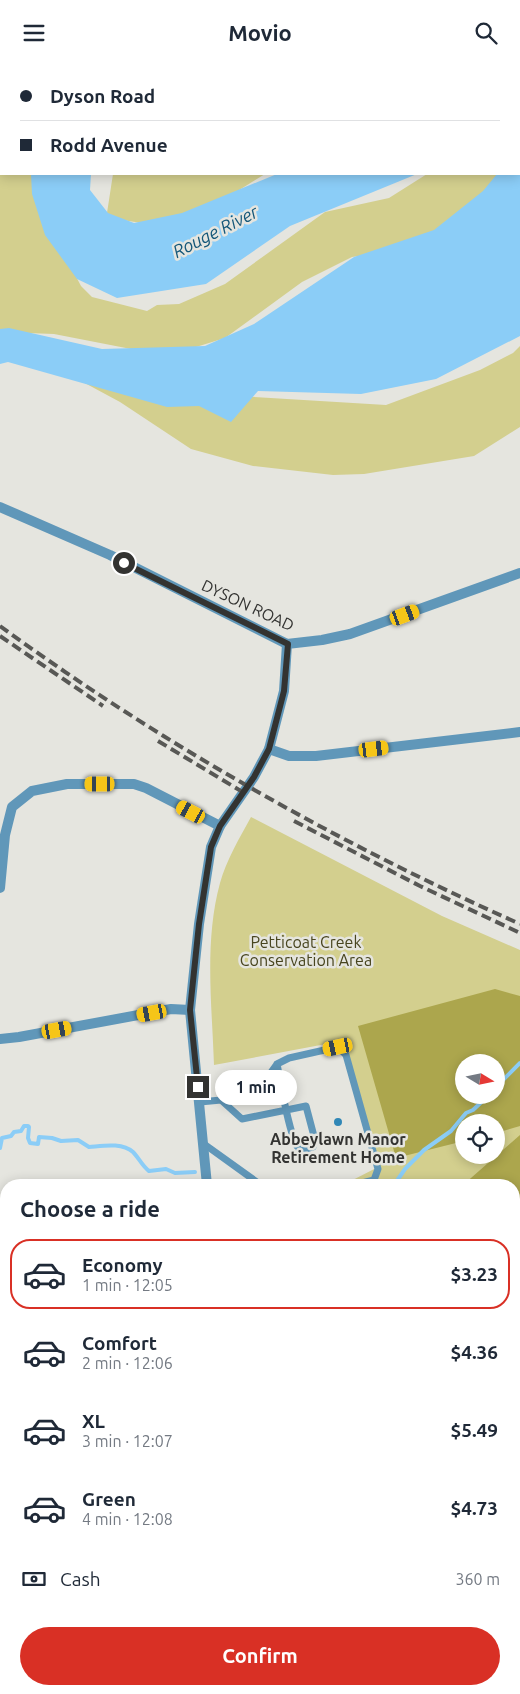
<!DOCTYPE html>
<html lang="en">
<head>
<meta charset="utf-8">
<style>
  :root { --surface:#fff; --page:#f2f2f3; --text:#1f2937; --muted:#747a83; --line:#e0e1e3; --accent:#d93025 }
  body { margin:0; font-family:Ubuntu,sans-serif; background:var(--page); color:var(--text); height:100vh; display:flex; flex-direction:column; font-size:19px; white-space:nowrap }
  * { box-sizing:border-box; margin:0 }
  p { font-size:16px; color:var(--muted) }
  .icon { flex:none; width:28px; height:28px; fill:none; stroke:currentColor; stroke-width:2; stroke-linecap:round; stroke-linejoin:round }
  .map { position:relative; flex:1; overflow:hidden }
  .panel { position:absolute; left:0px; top:1114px; width:520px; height:516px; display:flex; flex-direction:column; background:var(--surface); border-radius:20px 20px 0 0; box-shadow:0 2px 12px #0003 }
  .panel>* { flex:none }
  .top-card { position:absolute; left:0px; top:0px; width:520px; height:110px; box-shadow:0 2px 12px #0003; display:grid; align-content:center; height:110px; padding:0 20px; background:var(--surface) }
  .needle { width:32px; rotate:100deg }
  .controls { position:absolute; left:455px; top:989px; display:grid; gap:10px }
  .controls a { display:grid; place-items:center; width:50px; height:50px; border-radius:50%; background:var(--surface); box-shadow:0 2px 12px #0003; font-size:25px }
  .end { position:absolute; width:22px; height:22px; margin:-11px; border:6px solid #333331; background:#fff; box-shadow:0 0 0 2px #fff }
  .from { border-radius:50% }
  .bubble { position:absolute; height:35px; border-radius:18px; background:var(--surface); box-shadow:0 2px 12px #0003; font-size:16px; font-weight:700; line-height:35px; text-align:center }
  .car { position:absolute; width:15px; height:30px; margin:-15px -8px; border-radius:6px; box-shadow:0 0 4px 1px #0007; background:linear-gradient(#f5c518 24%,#345 0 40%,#f5c518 0 76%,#345 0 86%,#f5c518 0) }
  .top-card b { display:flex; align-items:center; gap:18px; height:48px; font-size:19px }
  .top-card b+b { border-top:1px solid var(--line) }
  .top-card i { width:12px; height:12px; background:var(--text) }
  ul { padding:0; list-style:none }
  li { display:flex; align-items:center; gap:15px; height:70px; margin:0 10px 8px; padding:0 10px; border:2px solid transparent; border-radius:20px }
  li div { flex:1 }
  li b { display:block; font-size:19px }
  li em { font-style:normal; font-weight:700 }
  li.active { border-color:var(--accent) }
  li>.icon { width:45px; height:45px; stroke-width:1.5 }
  h2 { padding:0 20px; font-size:22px; line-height:60px }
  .pay { display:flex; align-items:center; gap:12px; height:55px; padding:0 20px; font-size:19px }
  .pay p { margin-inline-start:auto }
  .primary-button { display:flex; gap:10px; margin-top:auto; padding:10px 20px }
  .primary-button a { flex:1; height:58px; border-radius:30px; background:var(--accent); color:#fff; font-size:20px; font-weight:700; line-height:58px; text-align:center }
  header { display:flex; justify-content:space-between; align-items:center; height:65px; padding:0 20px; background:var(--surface); font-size:22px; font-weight:700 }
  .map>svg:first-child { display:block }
</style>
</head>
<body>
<header><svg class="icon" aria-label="menu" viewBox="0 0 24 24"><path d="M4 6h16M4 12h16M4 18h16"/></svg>Movio<svg class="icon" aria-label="search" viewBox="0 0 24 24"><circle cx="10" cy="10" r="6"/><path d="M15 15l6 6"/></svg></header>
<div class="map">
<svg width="520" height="1629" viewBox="0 0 520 1629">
  <rect width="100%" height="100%" fill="#e5e5df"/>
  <g fill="#d3cf8e" fill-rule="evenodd">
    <polygon points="0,34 1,109 39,109 53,168 81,221 92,232 147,246 157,240 179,239 225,219 325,147 389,133 427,109 510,109 419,182 352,192 302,217 225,273 167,291 54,269 0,267"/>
    <polygon points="113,109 265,109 228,132 177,155 148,159 116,154 107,148"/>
    <polygon points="520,281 520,362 474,391 364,409 333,410 253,401 191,384 120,337 55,302 223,330 386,340 480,305 513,288"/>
    <path d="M251,752L442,851L520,885V1629H274L270,1624H514V1120H343L380,1101L342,976L214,1000C212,940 204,877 220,818C226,796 240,772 251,752ZM464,998H496V1030H464ZM464,1058H496V1090H464Z"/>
  </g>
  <g fill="#aca64d" fill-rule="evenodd">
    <path d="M495,924L520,931V1061L496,1068V1058H464V1076L396,1093L358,961ZM464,998H496V1030H464Z"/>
    <polygon points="520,1070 520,1360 514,1365 514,1120 463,1120"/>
  </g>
  <g fill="#8bcdf7">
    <polygon points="520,87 520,271 436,314 361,329 258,326 231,357 199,341 167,342 8,297 0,299 0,264 9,263 102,284 205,281 254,259 354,192 434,165 483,126 497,109 519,109"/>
    <polygon points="31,109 91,109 90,125 108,148 134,158 182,148 277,109 417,109 290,161 206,219 117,233 77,214 45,170 32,129"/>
    <polygon points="0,1189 6,1198 6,1624 270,1624 274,1629 0,1629"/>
  </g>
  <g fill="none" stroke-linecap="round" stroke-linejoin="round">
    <g stroke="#8bcdf7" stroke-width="4">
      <polyline points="496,1022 520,998"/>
      <path d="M0,1083L2,1073L11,1071L14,1067L21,1066L24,1061H28L29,1062L28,1073L30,1078L38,1079L39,1072L52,1073L61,1076L78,1075L89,1082C102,1081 122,1077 133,1087C139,1093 142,1101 149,1106L166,1104L175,1108L195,1107"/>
      <polyline points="394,1120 405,1104 424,1085 451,1066 466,1048 473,1045 489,1030"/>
    </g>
    <g stroke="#6097b9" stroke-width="7">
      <path d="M277,999C281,1018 289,1073 300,1086L313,1082L315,1075L306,1041L242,1054L221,1035L234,1020L267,1013L277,999L289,993L338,982L346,990L378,1104L374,1115L354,1120"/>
      <polyline points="200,1037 221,1035"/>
      <polyline points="204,1079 261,1120"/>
      <polyline points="514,1558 520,1552"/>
    </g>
    <g stroke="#6097b9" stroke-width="10">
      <polyline points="0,442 110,490 287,579 322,575 350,569 520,508"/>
      <polyline points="269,684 289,691 316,691 520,667"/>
      <polyline points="0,823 5,770 12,742 32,726 67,719 134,719 146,723 220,761"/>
      <polyline points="0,974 19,972 171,944 190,945"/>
      <polyline points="207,1120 190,945 199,859 211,782 220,761 254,712 269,684 284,626 287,579"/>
    </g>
    <g stroke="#585855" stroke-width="4" stroke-dasharray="10 5" stroke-linecap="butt">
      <path d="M0,561C162,679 338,778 520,859"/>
      <polyline points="0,571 103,641"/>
      <polyline points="158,676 246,729"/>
      <polyline points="294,756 420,821 520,868"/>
    </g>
  </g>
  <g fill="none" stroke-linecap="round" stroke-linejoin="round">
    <polyline stroke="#333331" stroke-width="6" points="124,498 288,579 284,626 269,684 254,712 220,761 211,782 199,859 190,945 198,1022"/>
  </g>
  <circle fill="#3087b6" stroke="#e5e5df" stroke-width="2" cx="338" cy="1057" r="5"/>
  <g text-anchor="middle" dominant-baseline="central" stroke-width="5" stroke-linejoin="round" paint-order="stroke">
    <g font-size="16" fill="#333331" stroke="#e5e5df">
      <text transform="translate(248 540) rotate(25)">DYSON ROAD</text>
    </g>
    <g font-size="16" fill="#48451f" stroke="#e5e5df">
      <text x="306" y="877">Petticoat Creek<tspan x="306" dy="18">Conservation Area</tspan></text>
    </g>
    <g font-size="16" font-weight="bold" fill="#333331" stroke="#e5e5df">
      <text x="338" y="1074">Abbeylawn Manor<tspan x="338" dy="18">Retirement Home</tspan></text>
    </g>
    <g font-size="18" font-style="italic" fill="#145779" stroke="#e5e5df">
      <text transform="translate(215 166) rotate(-27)">Rouge River</text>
    </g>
  </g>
</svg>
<div class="controls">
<a><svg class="needle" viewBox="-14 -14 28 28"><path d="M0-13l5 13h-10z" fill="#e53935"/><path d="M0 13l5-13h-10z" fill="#747a83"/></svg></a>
<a><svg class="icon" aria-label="locate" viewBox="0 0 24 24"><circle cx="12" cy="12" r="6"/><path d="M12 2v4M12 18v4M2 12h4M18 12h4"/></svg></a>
</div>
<i class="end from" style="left:124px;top:498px"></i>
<i class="end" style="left:198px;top:1022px"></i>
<div class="bubble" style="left:215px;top:1005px;width:82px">1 min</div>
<i class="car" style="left:405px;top:550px;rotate:70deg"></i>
<i class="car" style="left:374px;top:684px;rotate:83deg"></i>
<i class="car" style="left:100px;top:719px;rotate:270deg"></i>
<i class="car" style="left:191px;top:747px;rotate:298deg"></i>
<i class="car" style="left:152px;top:948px;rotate:260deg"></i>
<i class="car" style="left:57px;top:965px;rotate:80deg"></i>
<i class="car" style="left:338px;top:982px;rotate:258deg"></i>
<div class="top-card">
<b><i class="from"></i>Dyson Road</b>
<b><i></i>Rodd Avenue</b>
</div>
<section class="panel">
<h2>Choose a ride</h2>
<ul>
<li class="active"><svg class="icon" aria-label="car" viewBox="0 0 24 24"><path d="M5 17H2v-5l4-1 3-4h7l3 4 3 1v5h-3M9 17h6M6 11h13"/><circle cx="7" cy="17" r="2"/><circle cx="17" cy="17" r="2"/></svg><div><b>Economy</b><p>1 min · 12:05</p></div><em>$3.23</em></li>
<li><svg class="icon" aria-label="car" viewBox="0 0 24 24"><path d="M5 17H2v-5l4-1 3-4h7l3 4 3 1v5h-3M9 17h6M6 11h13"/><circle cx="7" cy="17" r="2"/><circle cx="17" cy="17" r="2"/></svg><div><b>Comfort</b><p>2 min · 12:06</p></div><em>$4.36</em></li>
<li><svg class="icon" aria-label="car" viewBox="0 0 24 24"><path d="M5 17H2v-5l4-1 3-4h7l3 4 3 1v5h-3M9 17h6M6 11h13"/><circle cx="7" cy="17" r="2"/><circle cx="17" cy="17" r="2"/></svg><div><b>XL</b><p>3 min · 12:07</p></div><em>$5.49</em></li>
<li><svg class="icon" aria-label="car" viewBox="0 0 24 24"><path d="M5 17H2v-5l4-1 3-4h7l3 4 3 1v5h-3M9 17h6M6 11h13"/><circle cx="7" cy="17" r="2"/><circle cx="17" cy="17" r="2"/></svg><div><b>Green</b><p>4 min · 12:08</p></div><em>$4.73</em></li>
</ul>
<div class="pay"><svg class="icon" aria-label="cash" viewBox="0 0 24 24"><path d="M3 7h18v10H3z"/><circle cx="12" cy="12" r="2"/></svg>Cash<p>360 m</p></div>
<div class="primary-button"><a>Confirm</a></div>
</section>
</div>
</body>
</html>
